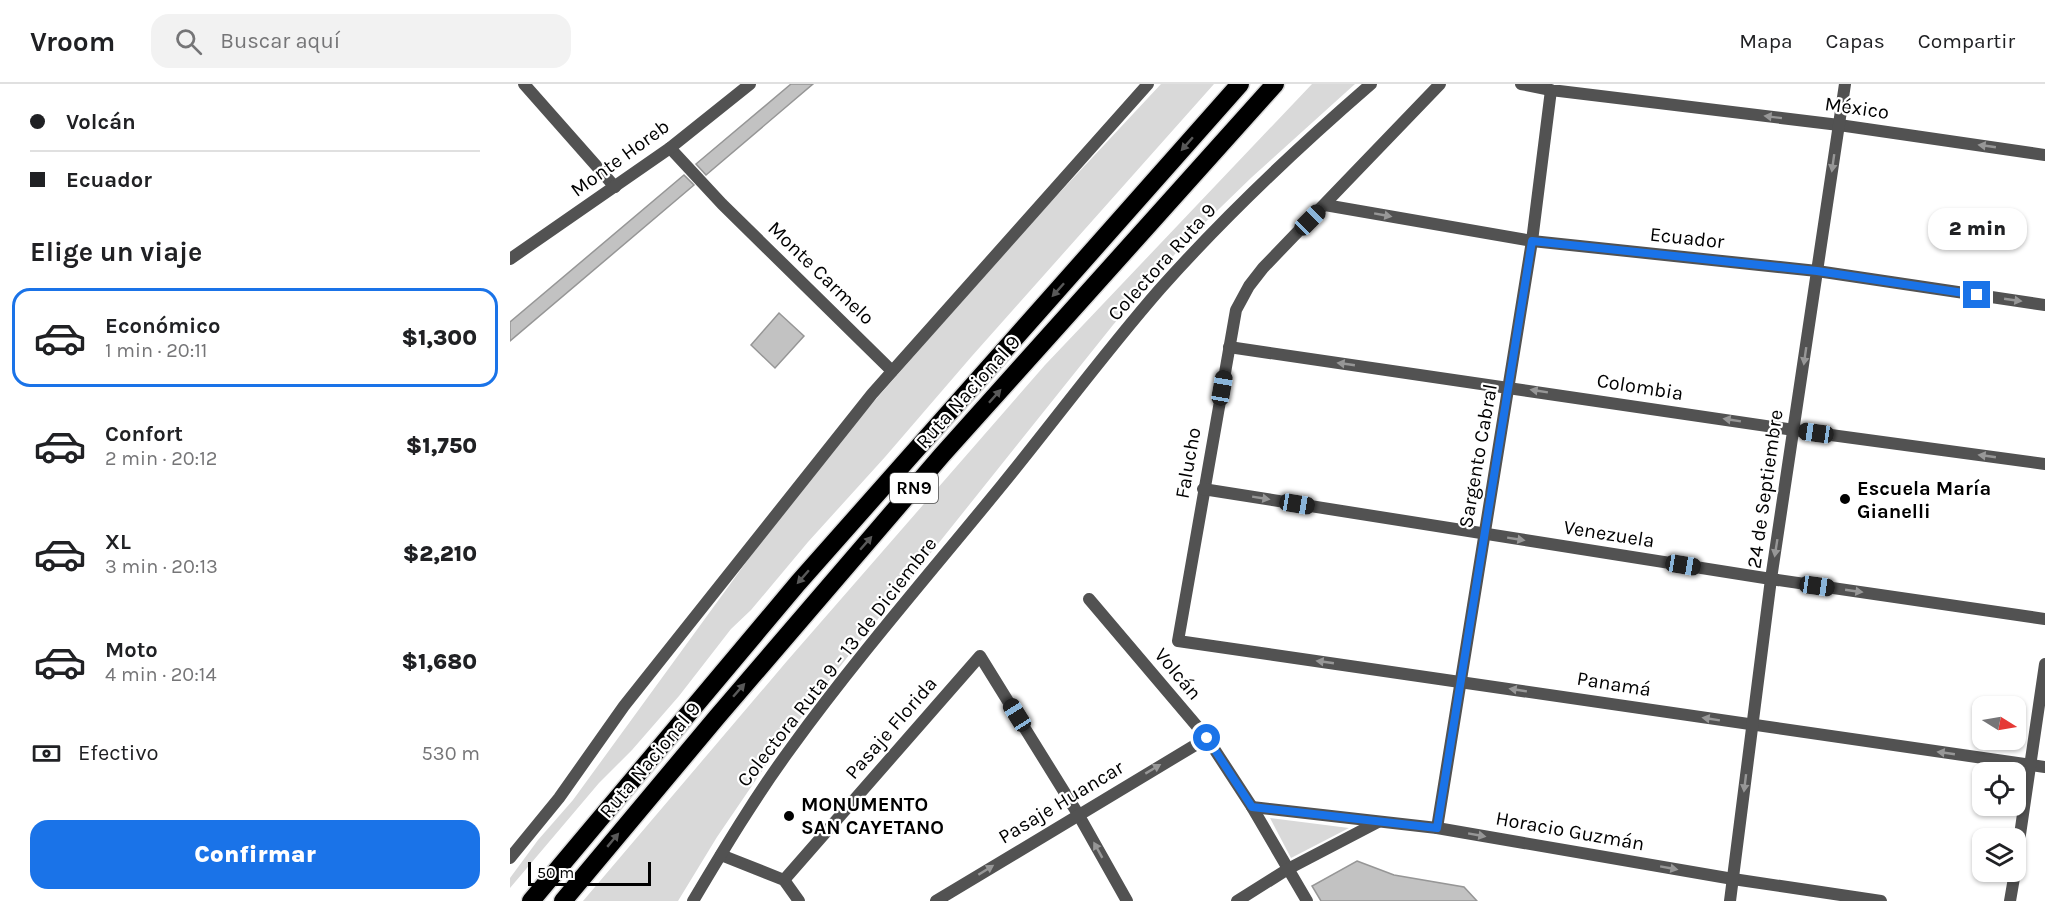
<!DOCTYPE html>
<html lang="es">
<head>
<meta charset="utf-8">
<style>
  :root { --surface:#fff; --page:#f2f2f2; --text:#202124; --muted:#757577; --line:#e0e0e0; --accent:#1a73e8 }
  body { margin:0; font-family:Karla,sans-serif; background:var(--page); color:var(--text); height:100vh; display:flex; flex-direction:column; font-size:22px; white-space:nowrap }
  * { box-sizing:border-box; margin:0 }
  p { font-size:20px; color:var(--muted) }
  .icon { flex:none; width:33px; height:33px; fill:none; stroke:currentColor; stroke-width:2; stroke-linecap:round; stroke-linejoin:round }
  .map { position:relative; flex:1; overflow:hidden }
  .details { display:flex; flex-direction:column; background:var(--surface); width:510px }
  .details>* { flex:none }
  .guide { display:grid; align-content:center; height:132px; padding:0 30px; background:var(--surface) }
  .needle { width:39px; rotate:101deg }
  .fabs { position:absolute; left:1462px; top:612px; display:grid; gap:12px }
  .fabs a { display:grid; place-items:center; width:54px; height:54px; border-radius:12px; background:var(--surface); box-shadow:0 2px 4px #0004; font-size:30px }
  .scale { position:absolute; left:18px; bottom:15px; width:123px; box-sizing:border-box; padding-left:6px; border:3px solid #000; border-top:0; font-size:16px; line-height:21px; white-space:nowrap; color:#000; -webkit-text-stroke:4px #fff; paint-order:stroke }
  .end { position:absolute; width:27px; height:27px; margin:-14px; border:8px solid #1a73e8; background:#fff; box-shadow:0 0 0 3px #fff }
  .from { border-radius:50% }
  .bubble { position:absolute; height:42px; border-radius:18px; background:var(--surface); box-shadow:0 2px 4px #0004; font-size:20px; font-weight:800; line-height:42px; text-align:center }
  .car { position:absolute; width:18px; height:36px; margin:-18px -9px; border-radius:8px; box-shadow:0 0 4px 2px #0007; background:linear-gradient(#222 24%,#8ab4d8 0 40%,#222 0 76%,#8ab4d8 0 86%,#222 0) }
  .guide b { display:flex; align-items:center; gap:21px; height:57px; font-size:22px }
  .guide b+b { border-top:2px solid var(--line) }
  .guide i { width:15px; height:15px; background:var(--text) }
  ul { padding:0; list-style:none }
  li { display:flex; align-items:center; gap:18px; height:99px; margin:0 12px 9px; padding:0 18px; border:3px solid transparent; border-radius:18px }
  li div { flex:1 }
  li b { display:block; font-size:22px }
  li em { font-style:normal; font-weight:800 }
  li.selected { border-color:var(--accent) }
  li>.icon { width:54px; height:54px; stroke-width:1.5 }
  h2 { padding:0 30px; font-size:27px; line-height:72px }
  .pay { display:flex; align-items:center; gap:15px; height:66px; padding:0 30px; font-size:22px }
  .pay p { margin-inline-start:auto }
  .action { display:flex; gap:12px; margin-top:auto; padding:12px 30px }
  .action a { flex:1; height:69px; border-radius:18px; background:var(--accent); color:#fff; font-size:24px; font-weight:800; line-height:69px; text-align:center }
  header { display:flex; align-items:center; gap:36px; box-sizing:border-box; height:84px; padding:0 30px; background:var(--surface); border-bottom:2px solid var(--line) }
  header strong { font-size:28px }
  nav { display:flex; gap:33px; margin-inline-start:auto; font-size:21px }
  .search { width:420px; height:54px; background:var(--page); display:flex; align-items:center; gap:15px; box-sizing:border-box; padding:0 21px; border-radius:18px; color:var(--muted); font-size:22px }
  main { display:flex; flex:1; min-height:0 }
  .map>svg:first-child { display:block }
</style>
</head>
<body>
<header>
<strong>Vroom</strong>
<div class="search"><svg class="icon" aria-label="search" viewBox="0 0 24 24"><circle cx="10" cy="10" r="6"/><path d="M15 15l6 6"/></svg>Buscar aquí</div>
<nav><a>Mapa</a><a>Capas</a><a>Compartir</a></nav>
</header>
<main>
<section class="details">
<div class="guide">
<b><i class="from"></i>Volcán</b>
<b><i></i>Ecuador</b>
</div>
<h2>Elige un viaje</h2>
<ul>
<li class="selected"><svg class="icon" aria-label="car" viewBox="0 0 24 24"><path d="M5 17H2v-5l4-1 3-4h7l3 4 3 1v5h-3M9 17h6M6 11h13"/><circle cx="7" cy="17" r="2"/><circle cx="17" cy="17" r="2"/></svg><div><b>Económico</b><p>1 min · 20:11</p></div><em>$1,300</em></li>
<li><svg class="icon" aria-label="car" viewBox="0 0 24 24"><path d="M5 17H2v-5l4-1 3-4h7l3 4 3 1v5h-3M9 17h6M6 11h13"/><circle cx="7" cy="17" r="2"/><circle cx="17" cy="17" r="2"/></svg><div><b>Confort</b><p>2 min · 20:12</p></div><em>$1,750</em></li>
<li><svg class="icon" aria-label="car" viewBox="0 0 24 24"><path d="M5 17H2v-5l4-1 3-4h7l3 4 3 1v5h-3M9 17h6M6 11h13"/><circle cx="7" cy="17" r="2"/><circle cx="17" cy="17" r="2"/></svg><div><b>XL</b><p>3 min · 20:13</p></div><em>$2,210</em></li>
<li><svg class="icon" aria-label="car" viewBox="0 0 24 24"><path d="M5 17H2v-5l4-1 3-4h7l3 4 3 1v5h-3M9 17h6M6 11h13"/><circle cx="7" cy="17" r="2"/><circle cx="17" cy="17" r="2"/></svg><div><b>Moto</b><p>4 min · 20:14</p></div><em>$1,680</em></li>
</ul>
<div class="pay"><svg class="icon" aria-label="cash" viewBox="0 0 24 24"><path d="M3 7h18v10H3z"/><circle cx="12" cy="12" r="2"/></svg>Efectivo<p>530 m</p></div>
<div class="action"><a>Confirmar</a></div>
</section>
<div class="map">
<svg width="1535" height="817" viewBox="0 0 1535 817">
  <rect width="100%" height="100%" fill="#fff"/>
  <g fill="#d9d9d9">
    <polygon points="651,0 704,0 462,272 375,373 298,458 241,526 221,545 169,612 122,666 89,699 0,804 0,794 28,756 63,716 253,455 331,355 511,150"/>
    <polygon points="802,0 845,0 742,93 678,155 603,241 328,585 265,668 207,753 168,817 73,817 277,577 535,281"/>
    <polygon points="760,734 839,744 781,774"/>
  </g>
  <g fill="#c2c2c2" stroke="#969696" stroke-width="1.5">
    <polygon points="281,0 303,0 196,91 186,80"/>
    <polygon points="174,91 184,101 0,257 0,238"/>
    <polygon points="269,229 294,252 265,284 241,261"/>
    <polygon points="847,777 884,791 954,803 967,817 811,817 802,802"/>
  </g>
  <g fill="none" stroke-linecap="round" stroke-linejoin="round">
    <g stroke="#dbdbdb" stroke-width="21">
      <g id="motorway">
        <polyline points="21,817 288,499 730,0"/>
        <polyline points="53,817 207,633 432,371 765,0"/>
      </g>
    </g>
    <g stroke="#525252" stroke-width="12">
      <polyline points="14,0 105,103"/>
      <polyline points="930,0 753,184 739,202 726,226 668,557 1535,683"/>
      <polyline points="1011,0 1041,6 1329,41 1535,71"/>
      <polyline points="160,64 212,120 382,287"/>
      <polyline points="815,121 1022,157 1307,187 1535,221"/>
      <polyline points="0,175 160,64 240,0"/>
      <polyline points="719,263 1284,346 1535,380"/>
      <polyline points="693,405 1261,495 1535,535"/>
      <polyline points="579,515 697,654 742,723 797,817"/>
      <polyline points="742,723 927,744 1223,795 1371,817"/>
      <polyline points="927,744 1022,157 1041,6"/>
      <polyline points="211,771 274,796 289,817"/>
      <polyline points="1506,778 1535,580"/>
      <polyline points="274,796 470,572 568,730 617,817"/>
      <polyline points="426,817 697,654"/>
      <polyline points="727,817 778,785 868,738"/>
      <polyline points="1220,817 1261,495 1335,0"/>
      <polyline points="1500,817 1505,788"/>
    </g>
    <g stroke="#525252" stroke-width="12">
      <polyline points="0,774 49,714 114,622 362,310 638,0"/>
      <path d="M183,817C214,765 245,713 281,664C347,573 421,488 492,401C545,336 595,268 650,205C715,132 787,64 861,0"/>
    </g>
    <use href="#motorway" stroke="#000" stroke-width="18"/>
  </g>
  <defs><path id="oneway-solid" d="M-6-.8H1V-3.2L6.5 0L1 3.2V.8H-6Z" transform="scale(1.5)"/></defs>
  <g fill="#979797">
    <use href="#oneway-solid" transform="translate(1263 33) rotate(-173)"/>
    <use href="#oneway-solid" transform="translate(1477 62) rotate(-172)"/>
    <use href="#oneway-solid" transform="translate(1323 79) rotate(98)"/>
    <use href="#oneway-solid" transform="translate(873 131) rotate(10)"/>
    <use href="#oneway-solid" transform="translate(1503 216) rotate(8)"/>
    <use href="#oneway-solid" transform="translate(1295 272) rotate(98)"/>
    <use href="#oneway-solid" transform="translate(836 280) rotate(-172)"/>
    <use href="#oneway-solid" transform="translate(1029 307) rotate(-171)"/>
    <use href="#oneway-solid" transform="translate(1222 336) rotate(-171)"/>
    <use href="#oneway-solid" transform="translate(1477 372) rotate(-172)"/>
    <use href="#oneway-solid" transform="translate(751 414) rotate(9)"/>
    <use href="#oneway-solid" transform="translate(1006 455) rotate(9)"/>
    <use href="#oneway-solid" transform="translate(1266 464) rotate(99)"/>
    <use href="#oneway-solid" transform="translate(1344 507) rotate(8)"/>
    <use href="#oneway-solid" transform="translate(815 578) rotate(-172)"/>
    <use href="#oneway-solid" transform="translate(1008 606) rotate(-171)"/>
    <use href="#oneway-solid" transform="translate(1201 635) rotate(-171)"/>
    <use href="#oneway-solid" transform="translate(1436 669) rotate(-172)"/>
    <use href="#oneway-solid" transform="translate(643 685) rotate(-31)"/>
    <use href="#oneway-solid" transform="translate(1235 699) rotate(97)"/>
    <use href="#oneway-solid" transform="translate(967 751) rotate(10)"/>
    <use href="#oneway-solid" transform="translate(588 766) rotate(-119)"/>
    <use href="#oneway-solid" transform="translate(1159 784) rotate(10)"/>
    <use href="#oneway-solid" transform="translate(476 786) rotate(-32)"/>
  </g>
  <g fill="#595959">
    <use href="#oneway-solid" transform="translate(677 60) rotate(131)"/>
    <use href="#oneway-solid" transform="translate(548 206) rotate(132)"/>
    <use href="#oneway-solid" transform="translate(485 312) rotate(-48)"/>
    <use href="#oneway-solid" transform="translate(356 459) rotate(-49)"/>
    <use href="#oneway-solid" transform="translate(293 493) rotate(131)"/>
    <use href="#oneway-solid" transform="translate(229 606) rotate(-49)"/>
    <use href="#oneway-solid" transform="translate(103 756) rotate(-50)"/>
  </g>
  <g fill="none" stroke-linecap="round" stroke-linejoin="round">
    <polyline stroke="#1a73e8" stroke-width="8" points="697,654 742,723 927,744 1022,157 1307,187 1467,211"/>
  </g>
  <g fill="#000" stroke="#fff" stroke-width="2">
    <circle cx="1335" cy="415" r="6"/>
    <circle cx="279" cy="732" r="6"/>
  </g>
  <g text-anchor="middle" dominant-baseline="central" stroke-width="4.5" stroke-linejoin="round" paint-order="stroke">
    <rect fill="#fff" stroke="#4c4c4c" stroke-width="1.5" x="380" y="389" width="48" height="30" rx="4.5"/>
    <g font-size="18" font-weight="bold" fill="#000">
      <text x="404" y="404">RN9</text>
    </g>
    <g font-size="20" fill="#000" stroke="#fff">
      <text transform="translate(1347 24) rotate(8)">México</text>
      <text transform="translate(110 74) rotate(-36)">Monte Horeb</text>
      <text transform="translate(1177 154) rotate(6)">Ecuador</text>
      <text transform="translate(652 178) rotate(-48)">Colectora Ruta 9</text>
      <text transform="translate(311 189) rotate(44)">Monte Carmelo</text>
      <text transform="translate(1130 303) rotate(9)">Colombia</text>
      <text transform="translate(458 308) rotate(-48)">Ruta Nacional 9</text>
      <text transform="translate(968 372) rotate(-80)">Sargento Cabral</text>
      <text transform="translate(678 379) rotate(-80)">Falucho</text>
      <text transform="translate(1255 405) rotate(-82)">24 de Septiembre</text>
      <text transform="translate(1099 450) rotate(9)">Venezuela</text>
      <text transform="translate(327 578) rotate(-52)">Colectora Ruta 9 - 13 de Diciembre</text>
      <text transform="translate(668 590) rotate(50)">Volcán</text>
      <text transform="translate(1104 600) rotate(9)">Panamá</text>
      <text transform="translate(381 644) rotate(-49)">Pasaje Florida</text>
      <text transform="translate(140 676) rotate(-50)">Ruta Nacional 9</text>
      <text transform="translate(551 718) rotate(-31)">Pasaje Huancar</text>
      <text transform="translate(1060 747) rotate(10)">Horacio Guzmán</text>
    </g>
    <g font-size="20" font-weight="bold" fill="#000" stroke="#fff" text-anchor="start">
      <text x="1347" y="404">Escuela María<tspan x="1347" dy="23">Gianelli</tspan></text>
      <text x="291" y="720">MONUMENTO<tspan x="291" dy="23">SAN CAYETANO</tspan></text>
    </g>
  </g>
</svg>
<div class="fabs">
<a><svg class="needle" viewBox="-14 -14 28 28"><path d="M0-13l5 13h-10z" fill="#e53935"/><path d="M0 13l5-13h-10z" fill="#757577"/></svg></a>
<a><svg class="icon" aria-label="locate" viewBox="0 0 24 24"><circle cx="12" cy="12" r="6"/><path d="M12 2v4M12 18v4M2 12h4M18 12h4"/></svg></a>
<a><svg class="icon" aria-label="layers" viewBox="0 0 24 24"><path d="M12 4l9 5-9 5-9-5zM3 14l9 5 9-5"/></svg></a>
</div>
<div class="scale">50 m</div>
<i class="end from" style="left:697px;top:654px"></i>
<i class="end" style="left:1467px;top:211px"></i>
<div class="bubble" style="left:1418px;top:124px;width:99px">2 min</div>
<i class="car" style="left:800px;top:136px;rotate:45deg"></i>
<i class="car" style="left:712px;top:304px;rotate:10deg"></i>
<i class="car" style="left:1306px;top:349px;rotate:278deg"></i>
<i class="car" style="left:787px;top:420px;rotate:99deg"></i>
<i class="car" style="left:1173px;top:481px;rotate:99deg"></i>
<i class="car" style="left:1307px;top:502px;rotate:98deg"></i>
<i class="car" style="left:507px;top:631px;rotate:328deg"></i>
</div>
</main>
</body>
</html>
